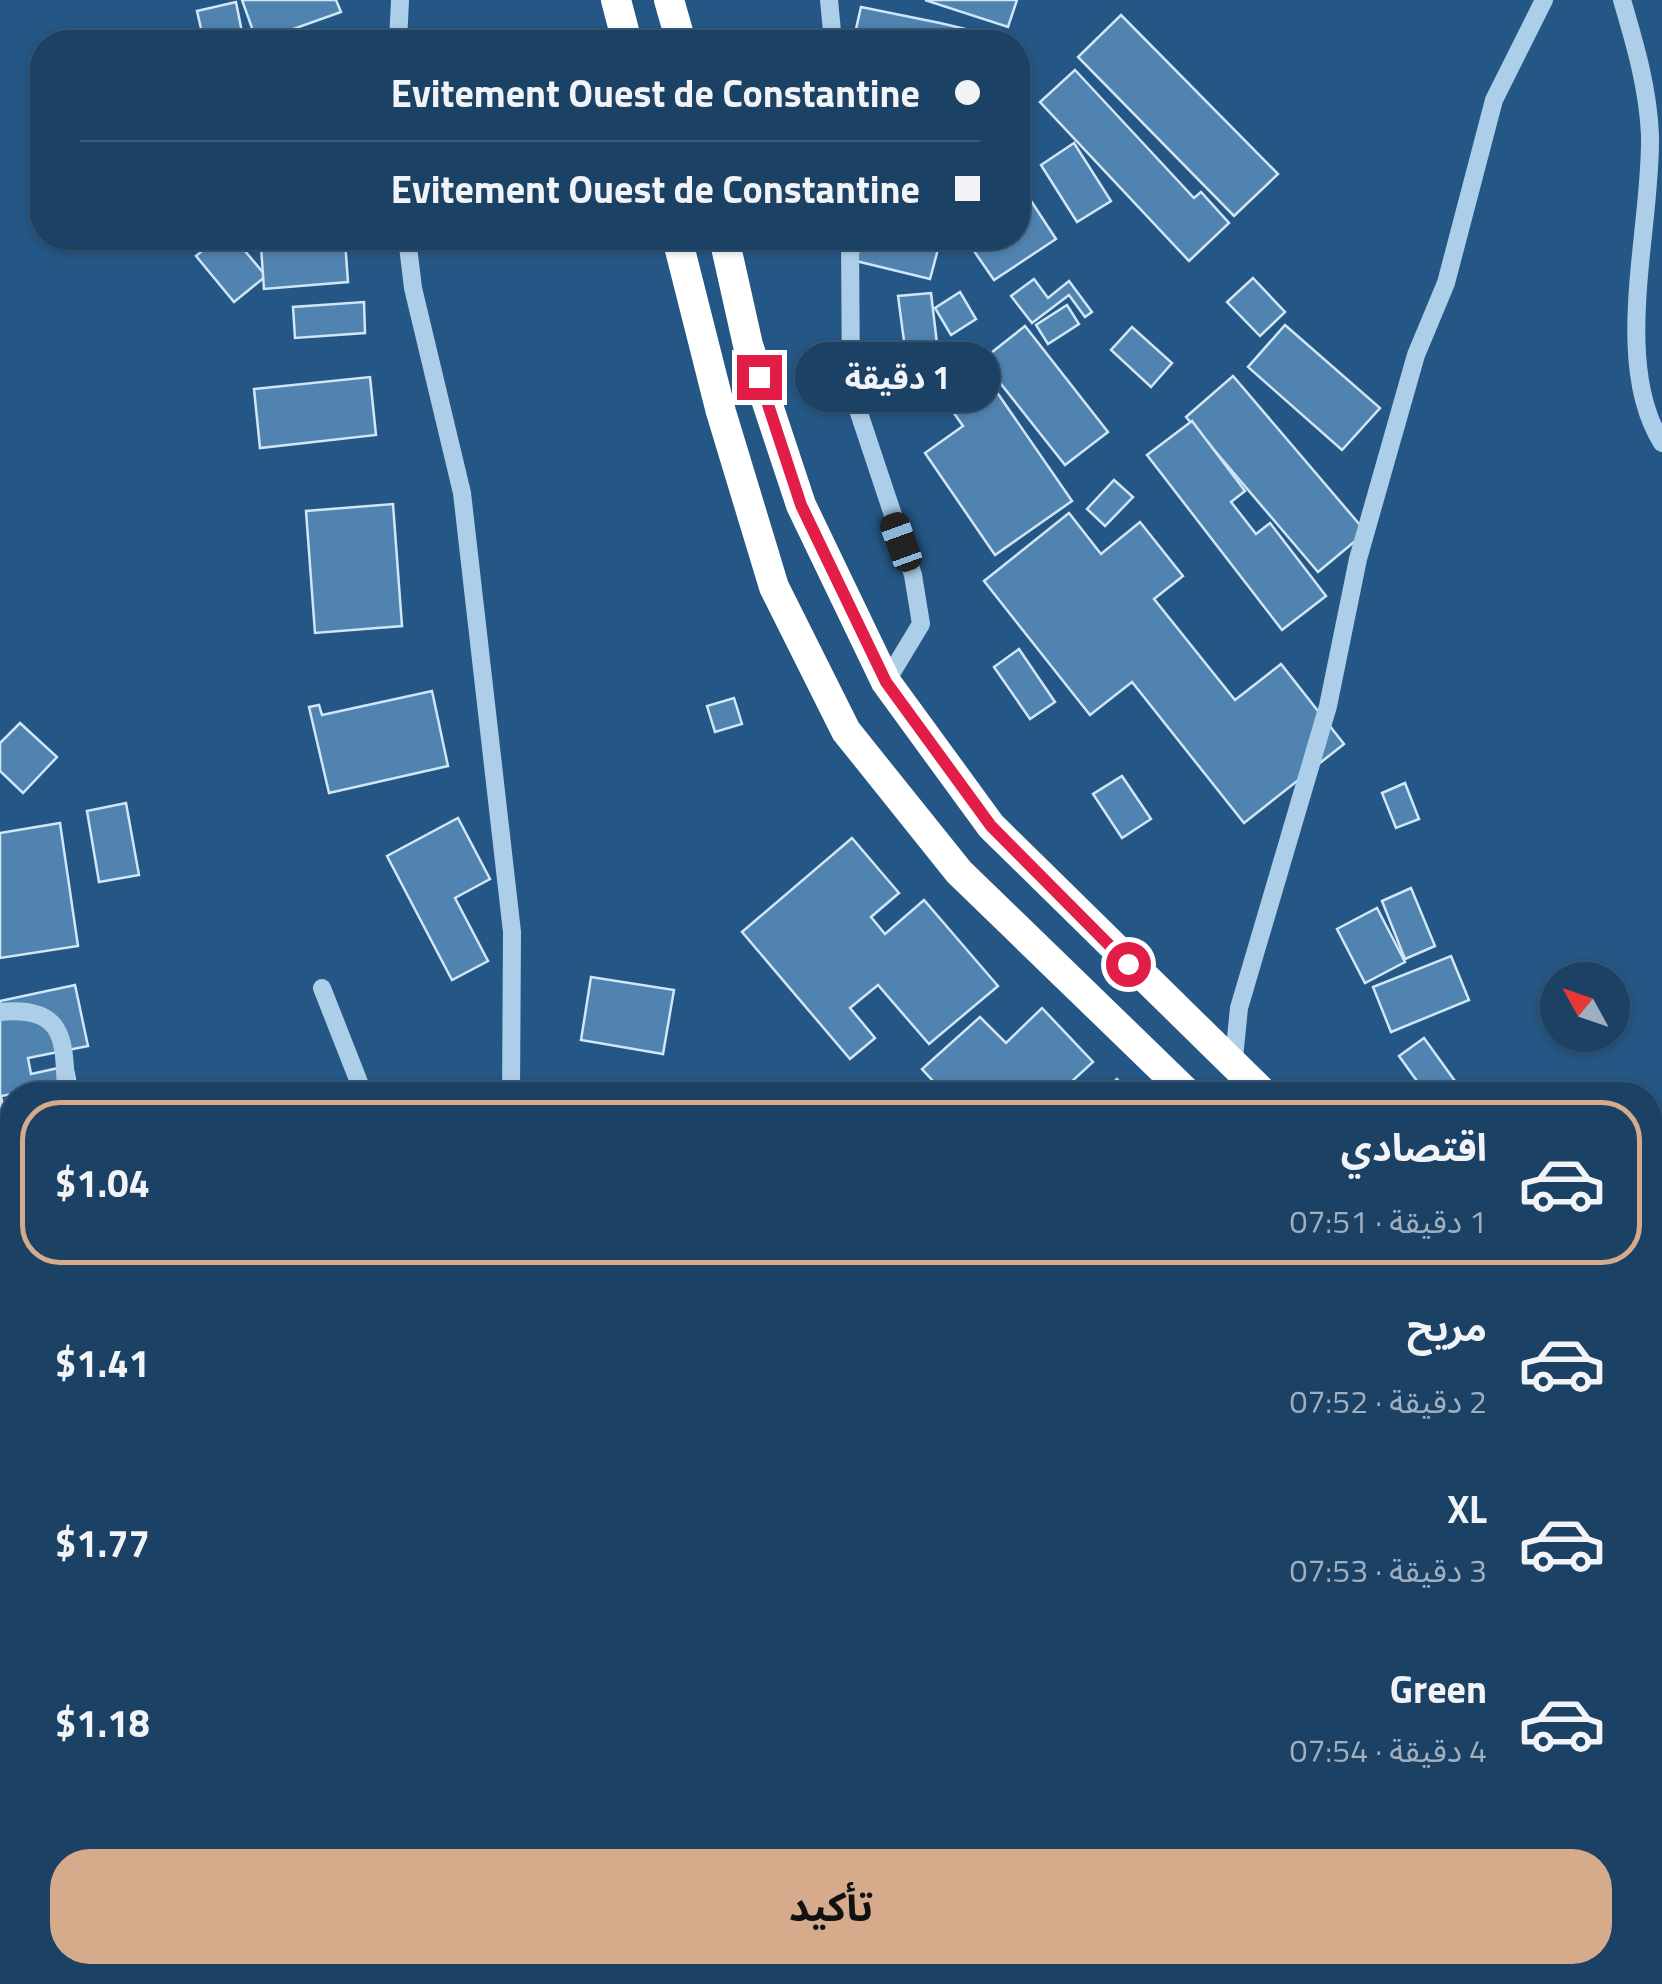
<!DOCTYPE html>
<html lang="ar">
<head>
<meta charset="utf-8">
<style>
  :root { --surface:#1b4164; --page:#284c6d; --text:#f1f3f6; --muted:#a0afbf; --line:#395a78; --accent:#d6ab8b }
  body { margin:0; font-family:"Titillium Web","Noto Sans Arabic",sans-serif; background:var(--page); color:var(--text); direction:rtl; height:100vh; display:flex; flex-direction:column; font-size:38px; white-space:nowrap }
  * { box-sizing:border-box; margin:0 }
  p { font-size:32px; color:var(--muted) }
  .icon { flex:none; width:55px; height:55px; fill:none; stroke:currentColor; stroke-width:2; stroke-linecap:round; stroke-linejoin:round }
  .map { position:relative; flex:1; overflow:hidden; direction:ltr }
  .side { position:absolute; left:0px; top:1082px; width:1662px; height:902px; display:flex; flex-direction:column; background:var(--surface); border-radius:40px 40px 0 0; box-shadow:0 2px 8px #0004,0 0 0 2px var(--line); direction:rtl }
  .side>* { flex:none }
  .banner { position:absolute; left:30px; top:30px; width:1000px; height:220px; border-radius:40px; box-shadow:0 2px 8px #0004,0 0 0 2px var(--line); direction:rtl; display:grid; align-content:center; height:220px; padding:0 50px; background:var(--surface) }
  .needle { width:65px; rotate:310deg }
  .buttons { position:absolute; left:1540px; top:962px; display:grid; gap:20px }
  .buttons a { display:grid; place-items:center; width:90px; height:90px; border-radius:50%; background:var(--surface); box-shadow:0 2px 8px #0004,0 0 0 2px var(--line); font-size:50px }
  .end { position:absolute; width:45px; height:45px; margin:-22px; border:12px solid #e11d48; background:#fff; box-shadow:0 0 0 5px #fff }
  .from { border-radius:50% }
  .bubble { position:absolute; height:70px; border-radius:35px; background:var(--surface); box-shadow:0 2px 8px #0004,0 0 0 2px var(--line); font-size:32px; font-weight:700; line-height:70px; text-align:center; direction:rtl }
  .car { position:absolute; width:30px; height:60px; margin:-30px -15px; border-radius:12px; box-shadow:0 0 8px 2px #0007; background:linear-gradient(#222 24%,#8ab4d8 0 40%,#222 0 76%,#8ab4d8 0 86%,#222 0) }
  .banner b { display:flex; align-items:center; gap:35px; height:95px; font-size:38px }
  .banner b+b { border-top:2px solid var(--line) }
  .banner i { width:25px; height:25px; background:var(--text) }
  ul { padding:18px 0 0; list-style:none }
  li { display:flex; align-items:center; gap:30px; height:165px; margin:0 20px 15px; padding:0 30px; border:5px solid transparent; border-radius:40px }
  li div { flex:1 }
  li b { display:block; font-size:38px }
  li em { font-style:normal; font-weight:700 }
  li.selected { border-color:var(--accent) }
  li>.icon { width:90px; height:90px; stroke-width:1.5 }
  .action { display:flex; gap:20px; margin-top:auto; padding:20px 50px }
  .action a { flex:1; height:115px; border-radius:40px; background:var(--accent); color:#111; font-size:40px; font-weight:700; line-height:115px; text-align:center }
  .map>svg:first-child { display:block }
</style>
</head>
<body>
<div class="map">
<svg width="1662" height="1984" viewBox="0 0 1662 1984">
  <rect width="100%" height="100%" fill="#245785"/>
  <g fill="#5083af" stroke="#d1e6f6" stroke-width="2.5">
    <polygon points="242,0 336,0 341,12 257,42"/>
    <polygon points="925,0 1017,0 1008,27"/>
    <polygon points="236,2 244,42 204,42 197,11"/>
    <polygon points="861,7 940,23 1012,40 853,42"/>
    <polygon points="1121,15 1278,174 1234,216 1078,57"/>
    <polygon points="1075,70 1194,198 1201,192 1229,223 1189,261 1040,102"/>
    <polygon points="1074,143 1111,201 1077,222 1041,165"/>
    <polygon points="1018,181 1056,239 994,280 965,238 1018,238"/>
    <polygon points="218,238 234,238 266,276 234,302 196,256"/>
    <polygon points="862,238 941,238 930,279 856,261"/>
    <polygon points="345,241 348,282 264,289 261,247"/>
    <polygon points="1253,278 1285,312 1260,336 1227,302"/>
    <polygon points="1034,279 1048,298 1069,281 1092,312 1085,317 1069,295 1032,323 1011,296"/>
    <polygon points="960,292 976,319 951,335 935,308"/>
    <polygon points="931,293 938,352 906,356 898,296"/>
    <polygon points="364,302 365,333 295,338 293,307"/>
    <polygon points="1067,305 1079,324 1048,344 1036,325"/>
    <polygon points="1285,325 1380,408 1342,450 1248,367"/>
    <polygon points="1025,326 1108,432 1065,465 982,360"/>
    <polygon points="1132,327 1172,363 1151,387 1111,350"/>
    <polygon points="976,362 1072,501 995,555 925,453 963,426 937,389"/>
    <polygon points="1233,376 1366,532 1318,572 1186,417"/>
    <polygon points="370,377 376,435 260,448 254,389"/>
    <polygon points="1192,421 1245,491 1231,502 1256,534 1270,523 1326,596 1282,630 1147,455"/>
    <polygon points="1114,480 1133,497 1105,526 1087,509"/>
    <polygon points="393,504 402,626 315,633 306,511"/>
    <polygon points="1069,513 1101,554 1140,522 1183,576 1154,599 1235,700 1281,664 1344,744 1244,823 1132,682 1090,715 984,581"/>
    <polygon points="1019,649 1055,702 1030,719 994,667"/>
    <polygon points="432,691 448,766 329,793 309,707 319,705 322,715"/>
    <polygon points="734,698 742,724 715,732 707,706"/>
    <polygon points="20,723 57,757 23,793 0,771 0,743"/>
    <polygon points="1122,776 1151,819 1122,838 1093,794"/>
    <polygon points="1405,783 1419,819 1396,828 1382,793"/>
    <polygon points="126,803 139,875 99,882 87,811"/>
    <polygon points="458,818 490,879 455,898 488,961 452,980 387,856"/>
    <polygon points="60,823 78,946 0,958 0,833"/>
    <polygon points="852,838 899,893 871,917 885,934 924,900 998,986 929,1044 878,985 850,1008 875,1038 850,1059 742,932"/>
    <polygon points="1411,888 1435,946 1405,959 1382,901"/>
    <polygon points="1377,908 1405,962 1365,983 1337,929"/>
    <polygon points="1451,956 1469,1000 1391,1032 1373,987"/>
    <polygon points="591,977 674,990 663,1054 581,1040"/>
    <polygon points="75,985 88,1046 28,1058 31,1074 72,1065 78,1095 29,1095 28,1091 1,1096 5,1114 0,1115 0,1001"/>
    <polygon points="1042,1008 1093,1062 1057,1095 946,1095 922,1069 980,1017 1006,1043"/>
    <polygon points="1424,1038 1455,1081 1437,1095 1427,1095 1399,1056"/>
    <polygon points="1117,1079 1132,1095 1100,1095"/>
    <polygon points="10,1148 12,1207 0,1208 0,1149"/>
    <polygon points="2,1210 12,1266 0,1269 0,1211"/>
    <polygon points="12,1547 12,1611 0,1604 0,1570"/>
    <polygon points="12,1915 12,1958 0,1963 0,1920"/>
    <polygon points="31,1972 37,1972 42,1984 3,1984"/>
    <polygon points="103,1972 172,1972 148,1984 108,1984"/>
    <polygon points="218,1972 276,1972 280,1984 187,1984"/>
    <polygon points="341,1972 421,1976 421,1984 340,1984"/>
    <polygon points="678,1972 753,1972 764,1984 689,1984"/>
    <polygon points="778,1972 810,1972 821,1984 767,1984"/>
  </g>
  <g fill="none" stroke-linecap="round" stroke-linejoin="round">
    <g stroke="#adcee8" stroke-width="18">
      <polyline points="829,0 833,42"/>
      <path d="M1622,0C1635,44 1648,88 1650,135C1652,227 1611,362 1662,443"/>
      <polyline points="398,42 400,0"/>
      <polyline points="407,238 413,288 462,493 512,932 511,1095"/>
      <polyline points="850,238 851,389 913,575 921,624 886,682"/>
      <polyline points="322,988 364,1095"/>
      <path d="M0,1012C67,1006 64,1041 66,1095"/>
      <polyline points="1233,1068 1239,1008 1328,706 1358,559 1416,355 1446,283 1494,100 1544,0"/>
      <polyline points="0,1169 12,1169"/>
      <polyline points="0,1321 12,1321"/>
      <polyline points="0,1658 12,1667"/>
      <polyline points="0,1838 12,1859"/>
      <polyline points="65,1972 67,1984"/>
      <polyline points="287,1972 310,1984"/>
      <polyline points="468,1984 471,1972"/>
    </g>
    <g stroke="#fff" stroke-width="30">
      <polyline points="616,0 627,42"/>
      <polyline points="669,0 681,42"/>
      <polyline points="677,238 721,412 774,587 846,731 959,872 1189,1095"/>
      <polyline points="724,238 748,345 801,505 886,682 991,826 1265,1095"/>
      <polyline points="1650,1405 1662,1413"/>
      <polyline points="1650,1463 1662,1470"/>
    </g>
  </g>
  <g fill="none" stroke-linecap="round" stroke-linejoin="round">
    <polyline stroke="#e11d48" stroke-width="12" points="759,377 801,505 886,682 991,826 1128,964"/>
  </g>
</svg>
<div class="buttons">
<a><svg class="needle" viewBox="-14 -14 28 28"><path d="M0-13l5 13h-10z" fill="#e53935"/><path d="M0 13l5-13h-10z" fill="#a0afbf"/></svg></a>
</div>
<i class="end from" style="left:1128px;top:964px"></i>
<i class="end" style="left:759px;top:377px"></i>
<div class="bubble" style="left:795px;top:342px;width:205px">1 دقيقة</div>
<i class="car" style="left:901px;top:542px;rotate:340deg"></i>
<div class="banner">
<b><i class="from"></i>Evitement Ouest de Constantine</b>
<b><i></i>Evitement Ouest de Constantine</b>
</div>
<section class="side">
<ul>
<li class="selected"><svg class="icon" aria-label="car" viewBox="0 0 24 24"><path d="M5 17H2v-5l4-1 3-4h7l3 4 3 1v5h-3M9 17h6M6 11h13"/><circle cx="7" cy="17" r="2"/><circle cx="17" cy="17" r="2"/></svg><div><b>اقتصادي</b><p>1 دقيقة · 07:51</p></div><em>$1.04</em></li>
<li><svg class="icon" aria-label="car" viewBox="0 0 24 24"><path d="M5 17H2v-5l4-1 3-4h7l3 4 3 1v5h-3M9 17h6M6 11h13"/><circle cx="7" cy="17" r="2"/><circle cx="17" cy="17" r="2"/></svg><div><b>مريح</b><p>2 دقيقة · 07:52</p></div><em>$1.41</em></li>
<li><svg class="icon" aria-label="car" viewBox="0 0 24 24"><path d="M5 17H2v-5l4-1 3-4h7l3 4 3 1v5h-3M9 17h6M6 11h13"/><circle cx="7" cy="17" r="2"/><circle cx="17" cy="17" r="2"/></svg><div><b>XL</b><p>3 دقيقة · 07:53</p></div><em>$1.77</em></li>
<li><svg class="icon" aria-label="car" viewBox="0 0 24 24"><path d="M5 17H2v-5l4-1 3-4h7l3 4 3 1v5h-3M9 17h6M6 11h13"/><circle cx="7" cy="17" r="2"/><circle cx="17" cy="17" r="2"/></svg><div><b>Green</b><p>4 دقيقة · 07:54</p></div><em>$1.18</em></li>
</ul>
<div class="action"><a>تأكيد</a></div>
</section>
</div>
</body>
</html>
